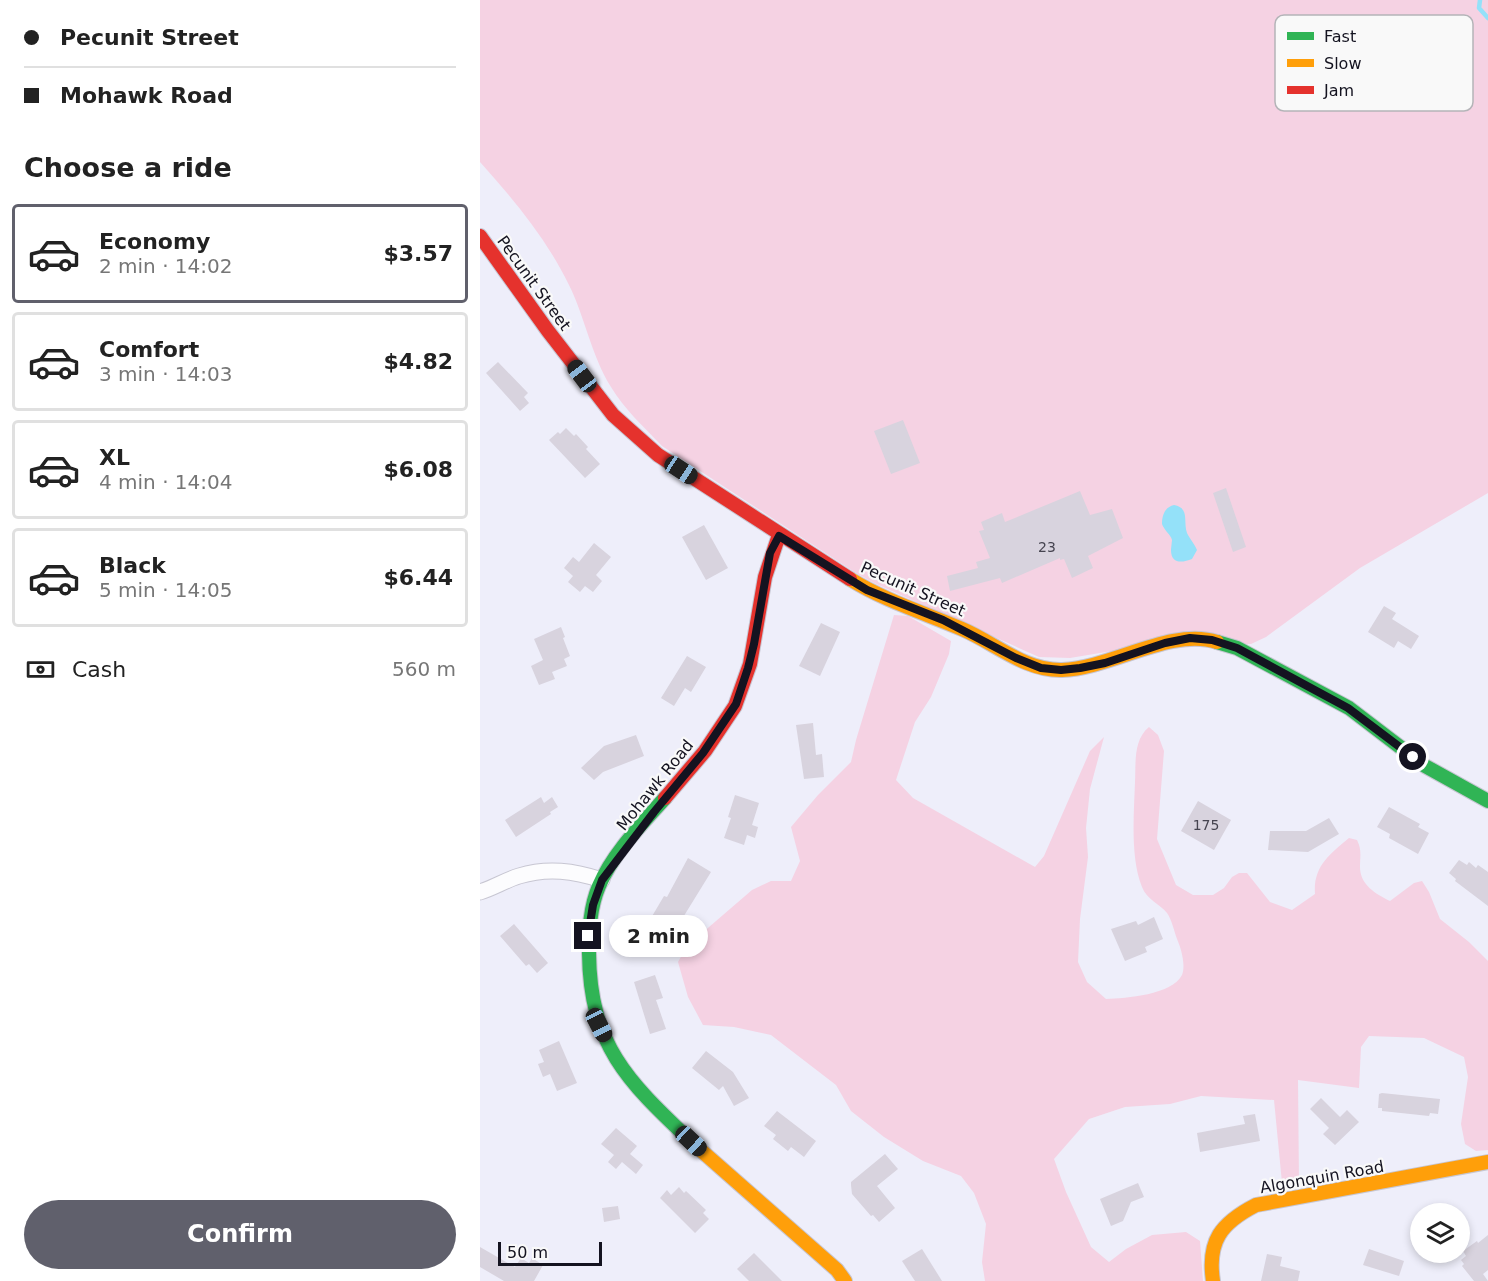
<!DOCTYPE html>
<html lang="en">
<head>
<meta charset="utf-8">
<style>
  :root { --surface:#fff; --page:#f2f2f2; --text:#222; --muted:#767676; --line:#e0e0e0; --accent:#60606c }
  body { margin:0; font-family:"DejaVu Sans",sans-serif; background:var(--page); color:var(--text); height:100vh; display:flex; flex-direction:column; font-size:22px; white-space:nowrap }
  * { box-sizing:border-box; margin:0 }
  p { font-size:20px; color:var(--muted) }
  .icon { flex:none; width:33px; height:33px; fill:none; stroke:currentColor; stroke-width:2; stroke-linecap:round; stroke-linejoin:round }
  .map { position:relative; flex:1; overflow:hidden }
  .details { display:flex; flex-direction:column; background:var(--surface); width:480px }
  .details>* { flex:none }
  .banner { display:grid; align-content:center; height:132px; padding:0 24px; background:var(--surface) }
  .controls { position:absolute; left:930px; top:1203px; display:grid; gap:12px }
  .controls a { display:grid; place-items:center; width:60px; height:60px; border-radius:50%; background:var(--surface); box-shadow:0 3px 9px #0003; font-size:30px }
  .scale { position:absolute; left:18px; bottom:15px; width:104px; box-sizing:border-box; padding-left:6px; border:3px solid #141320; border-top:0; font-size:16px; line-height:21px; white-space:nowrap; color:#141320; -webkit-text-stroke:4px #f9f9f9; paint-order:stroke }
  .end { position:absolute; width:27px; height:27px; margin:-14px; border:8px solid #141320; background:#fff; box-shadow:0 0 0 3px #fff }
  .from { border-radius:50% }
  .bubble { position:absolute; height:42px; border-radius:21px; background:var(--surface); box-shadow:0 3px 9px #0003; font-size:20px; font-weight:600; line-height:42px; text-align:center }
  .car { position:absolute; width:18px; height:36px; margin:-18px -9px; border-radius:8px; box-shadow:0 0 4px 2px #0007; background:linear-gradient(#222 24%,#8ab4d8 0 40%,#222 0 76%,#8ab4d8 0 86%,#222 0) }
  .banner b { display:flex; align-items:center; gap:21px; height:57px; font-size:22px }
  .banner b+b { border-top:2px solid var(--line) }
  .banner i { width:15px; height:15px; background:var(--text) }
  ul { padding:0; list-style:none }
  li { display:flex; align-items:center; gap:18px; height:99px; margin:0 12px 9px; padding:0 12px; border:3px solid var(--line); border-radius:6px }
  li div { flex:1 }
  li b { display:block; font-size:22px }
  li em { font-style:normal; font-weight:600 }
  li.active { border-color:var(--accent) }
  li>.icon { width:54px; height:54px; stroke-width:1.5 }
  h2 { padding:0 24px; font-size:27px; line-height:72px }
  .pay { display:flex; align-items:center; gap:15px; height:66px; padding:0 24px; font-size:22px }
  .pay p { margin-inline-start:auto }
  .cta { display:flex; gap:12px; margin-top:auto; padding:12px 24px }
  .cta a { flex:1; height:69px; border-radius:36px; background:var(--accent); color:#fff; font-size:24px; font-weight:600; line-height:69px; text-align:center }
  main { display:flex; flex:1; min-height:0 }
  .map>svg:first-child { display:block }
</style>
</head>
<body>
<main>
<section class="details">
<div class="banner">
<b><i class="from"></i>Pecunit Street</b>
<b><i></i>Mohawk Road</b>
</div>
<h2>Choose a ride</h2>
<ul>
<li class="active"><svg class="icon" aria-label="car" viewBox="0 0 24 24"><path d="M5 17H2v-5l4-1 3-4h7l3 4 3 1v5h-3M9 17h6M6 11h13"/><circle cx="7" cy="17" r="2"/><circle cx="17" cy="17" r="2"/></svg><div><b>Economy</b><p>2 min · 14:02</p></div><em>$3.57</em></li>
<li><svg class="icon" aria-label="car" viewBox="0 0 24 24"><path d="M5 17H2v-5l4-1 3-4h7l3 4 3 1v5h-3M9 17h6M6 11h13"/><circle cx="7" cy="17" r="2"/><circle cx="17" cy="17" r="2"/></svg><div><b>Comfort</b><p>3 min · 14:03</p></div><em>$4.82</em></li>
<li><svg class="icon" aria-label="car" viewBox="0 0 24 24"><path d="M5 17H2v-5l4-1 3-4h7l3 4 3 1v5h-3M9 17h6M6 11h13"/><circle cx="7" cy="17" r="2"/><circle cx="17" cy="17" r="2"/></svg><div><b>XL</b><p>4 min · 14:04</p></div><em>$6.08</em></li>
<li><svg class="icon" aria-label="car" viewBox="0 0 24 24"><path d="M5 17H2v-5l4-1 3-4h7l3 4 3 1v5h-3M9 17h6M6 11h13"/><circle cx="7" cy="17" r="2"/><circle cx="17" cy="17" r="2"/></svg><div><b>Black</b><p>5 min · 14:05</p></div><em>$6.44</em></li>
</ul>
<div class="pay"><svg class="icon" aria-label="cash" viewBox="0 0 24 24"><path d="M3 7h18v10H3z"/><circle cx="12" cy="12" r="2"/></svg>Cash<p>560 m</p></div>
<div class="cta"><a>Confirm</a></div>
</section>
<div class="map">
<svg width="1008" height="1281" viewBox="0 0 1008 1281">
  <rect width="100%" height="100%" fill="#eeeefa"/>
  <g fill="#f5d2e3">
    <path d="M0,0H1008V493L880,568L786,637L771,644L632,651L590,658L559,657L394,583L376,573L182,446C164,427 144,409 131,387C111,355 105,317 89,285C66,238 34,200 0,162Z"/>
    <path d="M414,615L428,616L471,641L469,654L451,697L435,722L416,780L433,798L555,867L564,856L610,751L624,737L610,789L606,828L608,857L600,919L598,962L607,982L626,999C646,998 692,995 702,975C706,965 701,948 697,939C694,931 692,920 687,913C680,904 667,900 662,887C650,858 654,813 655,782C656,763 653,740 669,727L678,735L684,751L677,839L696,885L713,895H733L744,888L752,877L759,873H767L790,902L812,910L835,894C833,866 850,854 869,838L877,840C882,850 880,856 880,867C880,885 896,894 910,901L934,883L942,881L949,892L960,919L989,942L1008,961V1150L996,1151L985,1144L981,1124L988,1077L984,1057L944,1038L889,1036L881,1047L879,1088L818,1080L819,1184L802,1183L794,1100L721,1096L690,1104L645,1107L609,1119L574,1159L586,1192L611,1247L629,1262L646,1249L672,1235L706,1232L720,1241L723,1281H505L502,1262L506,1224L494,1193L481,1176L443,1161L404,1137L371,1111L356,1085L291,1035L254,1027L223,1025L208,997L198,962L207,946L272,890L291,881H311L320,861L311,827L338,795L371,762L376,740Z"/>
  </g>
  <path fill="#94e1f9" d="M694,505C710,508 703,521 707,533C710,539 714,543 717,550L712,559C702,563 691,564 691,550C691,549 692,541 692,540C691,535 684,530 682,524C682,515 685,507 694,505Z"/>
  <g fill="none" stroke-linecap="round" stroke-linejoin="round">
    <polyline stroke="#94e1f9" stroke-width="4.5" points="1000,0 999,8 1008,18"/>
  </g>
  <g fill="#d8d3de">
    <polygon points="18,362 48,393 44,397 49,403 40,411 6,373"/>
    <polygon points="423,420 440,463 411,474 394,431"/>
    <polygon points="86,428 94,436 96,434 108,447 106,449 120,464 105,478 69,440 78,432 80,434"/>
    <polygon points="746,488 766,547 753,552 733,493"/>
    <polygon points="600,491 610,515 632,509 643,538 608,556 613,568 592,578 584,559 580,560 580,558 522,583 520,578 470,591 467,576 498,568 496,562 510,558 499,531 504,530 501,522 522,513 525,522"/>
    <polygon points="224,525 248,568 226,580 202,537"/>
    <polygon points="114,543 131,557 116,575 122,581 113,592 105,586 100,592 88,582 93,576 84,568 93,557 99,562"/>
    <polygon points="904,606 916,613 912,619 939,636 931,649 918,641 914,648 888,632"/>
    <polygon points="341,623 360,632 340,676 319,666"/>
    <polygon points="81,627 85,637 83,638 90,656 84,659 87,666 72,672 75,679 59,685 51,666 63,660 54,639"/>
    <polygon points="207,656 226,667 211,692 205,688 194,706 181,698"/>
    <polygon points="333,723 336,755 342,754 344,777 324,779 316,725"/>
    <polygon points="156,735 164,756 123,772 114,780 101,768 124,746"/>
    <polygon points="255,795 279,803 272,825 278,827 275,838 267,835 264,845 244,838 251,818 248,817"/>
    <polygon points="61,797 64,803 72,797 78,807 70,812 71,814 36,837 25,820"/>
    <polygon points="718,801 751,820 734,850 701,831"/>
    <polygon points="909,807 940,824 938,827 949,833 938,854 909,838 910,834 897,827"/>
    <polygon points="849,818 859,834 828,852 788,850 790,831 826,831"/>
    <polygon points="208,858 231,872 194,932 171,918 184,896 187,897"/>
    <polygon points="979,860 987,865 989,862 996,868 998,865 1008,872 1008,906 975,881 976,879 969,873"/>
    <polygon points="674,917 683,939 665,947 667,952 645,961 631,929 656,921 658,925"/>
    <polygon points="34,924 68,963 57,973 49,964 46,966 20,936"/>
    <polygon points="175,975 183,998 176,1000 186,1029 170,1034 154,982"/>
    <polygon points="79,1041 97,1083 77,1091 70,1074 63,1077 58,1064 64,1062 59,1050"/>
    <polygon points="226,1051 253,1072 269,1098 254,1106 243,1086 239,1090 212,1068"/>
    <polygon points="902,1093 960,1099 958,1114 950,1113 949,1116 902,1111 902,1108 898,1108 899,1094"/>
    <polygon points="841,1098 860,1117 867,1110 879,1122 855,1145 843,1134 849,1128 830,1109"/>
    <polygon points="297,1111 336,1141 324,1157 311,1147 308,1151 293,1139 296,1135 284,1126"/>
    <polygon points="775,1114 780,1141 720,1152 717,1133 765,1124 763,1116"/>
    <polygon points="136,1128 157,1146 150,1154 163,1165 156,1174 142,1162 136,1169 128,1162 134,1155 121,1144"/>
    <polygon points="405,1154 418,1169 397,1186 415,1208 399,1222 393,1215 391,1216 372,1194 371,1185 371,1182"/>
    <polygon points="658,1183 664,1197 651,1202 643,1221 631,1226 620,1199"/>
    <polygon points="199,1187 204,1193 206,1191 226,1210 223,1213 229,1219 215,1233 180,1198 187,1190 191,1195"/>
    <polygon points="138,1206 140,1219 124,1222 122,1208"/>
    <polygon points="1008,1235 1008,1270 1003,1274 1008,1281 994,1281 982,1266 984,1264 981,1260 986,1256 983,1251 997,1241 998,1243"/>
    <polygon points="0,1247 35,1267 41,1258 49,1263 52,1258 63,1265 54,1281 24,1281 0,1267"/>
    <polygon points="442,1249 462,1281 435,1281 422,1261"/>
    <polygon points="889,1249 924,1261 919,1276 883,1265"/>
    <polygon points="274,1253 302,1281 269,1281 257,1269"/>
    <polygon points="787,1254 802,1257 800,1266 820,1271 818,1281 781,1281"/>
  </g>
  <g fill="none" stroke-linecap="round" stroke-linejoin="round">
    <g stroke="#c7c6d2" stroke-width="17">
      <path id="street" d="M0,892C13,888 26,880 39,876C68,867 94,871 122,880"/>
    </g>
    <g stroke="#c7c6d2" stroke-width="16">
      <g id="fast">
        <polyline points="737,642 757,648 869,708 945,766 1008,801"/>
        <path d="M185,798C162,824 133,853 119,886C110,907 109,930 109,953C110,1049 151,1084 216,1146"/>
      </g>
    </g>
    <g stroke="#c7c6d2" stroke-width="16">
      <g id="slow">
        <path d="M370,579C405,601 445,613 482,629C515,643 545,671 582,670C632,668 691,627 737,642"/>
        <polyline points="216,1146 357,1270 365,1281"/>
        <path d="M733,1281C727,1241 741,1223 776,1205L1008,1162"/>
      </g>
    </g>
    <g stroke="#c7c6d2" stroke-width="16">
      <g id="jam">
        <polyline points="0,236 68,331 133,415 178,455 370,579"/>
        <polyline points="185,798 225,751 255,706 270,664 285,577 299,535"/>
      </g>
    </g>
    <use href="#street" stroke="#fcfcfe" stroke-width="15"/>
    <use href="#fast" stroke="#30b455" stroke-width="14"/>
    <use href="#slow" stroke="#ff9f0a" stroke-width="14"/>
    <use href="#jam" stroke="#e5322d" stroke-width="14"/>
  </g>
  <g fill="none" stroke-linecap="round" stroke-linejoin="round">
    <polyline stroke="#141320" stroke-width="8" points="108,936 113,905 122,880 174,812 223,753 256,704 268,668 274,644 290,553 299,536 387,590 463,620 536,658 561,668 581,670 600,668 625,663 685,643 710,638 732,640 757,648 868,708 933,757"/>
  </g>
  <g text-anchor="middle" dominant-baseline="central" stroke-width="4.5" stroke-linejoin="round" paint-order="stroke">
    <g font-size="14" fill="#464450">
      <text x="567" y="547">23</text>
      <text x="726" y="825">175</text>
    </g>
    <g font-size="16" fill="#141320" stroke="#f9f9f9">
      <text transform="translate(54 283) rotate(54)">Pecunit Street</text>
      <text transform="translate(433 589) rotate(24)">Pecunit Street</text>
      <text transform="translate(175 785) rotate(-51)">Mohawk Road</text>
      <text transform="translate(842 1177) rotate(-10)">Algonquin Road</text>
    </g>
  </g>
  <rect x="795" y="15" width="198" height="96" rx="9" fill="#f9f9f9" stroke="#b4b4b8" stroke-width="1.5"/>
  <rect x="807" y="32" width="27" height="8" fill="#30b455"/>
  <rect x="807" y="59" width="27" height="8" fill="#ff9f0a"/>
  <rect x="807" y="86" width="27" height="8" fill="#e5322d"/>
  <g font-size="16" fill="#141320">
    <text x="844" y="42">Fast</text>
    <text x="844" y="69">Slow</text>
    <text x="844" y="96">Jam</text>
  </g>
</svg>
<div class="controls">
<a><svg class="icon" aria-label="layers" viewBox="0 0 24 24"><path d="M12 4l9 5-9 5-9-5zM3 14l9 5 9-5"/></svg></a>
</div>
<div class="scale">50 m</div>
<i class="end from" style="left:933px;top:757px"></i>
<i class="end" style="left:108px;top:936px"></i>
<div class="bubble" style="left:129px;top:915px;width:99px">2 min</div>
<i class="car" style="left:102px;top:376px;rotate:323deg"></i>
<i class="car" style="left:201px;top:470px;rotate:123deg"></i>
<i class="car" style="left:119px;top:1025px;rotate:153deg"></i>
<i class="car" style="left:211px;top:1141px;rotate:133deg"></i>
</div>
</main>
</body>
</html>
